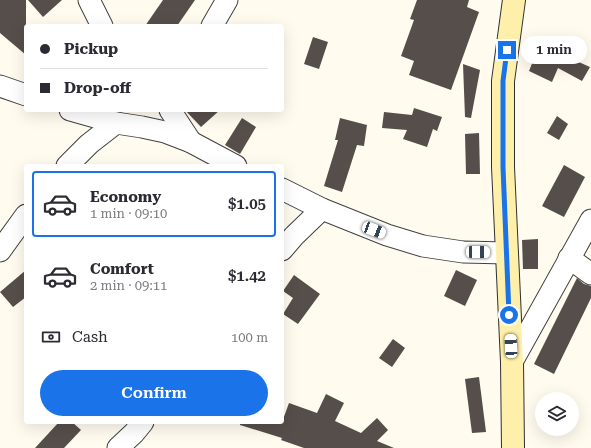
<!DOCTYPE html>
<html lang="en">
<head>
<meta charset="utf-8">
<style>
  :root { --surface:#fff; --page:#f7f7f7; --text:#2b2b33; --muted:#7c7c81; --line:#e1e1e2; --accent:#1a73e8 }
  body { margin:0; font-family:"Roboto Serif",serif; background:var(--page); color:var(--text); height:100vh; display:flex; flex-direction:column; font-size:15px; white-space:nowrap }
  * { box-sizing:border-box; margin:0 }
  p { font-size:13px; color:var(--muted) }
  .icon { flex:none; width:22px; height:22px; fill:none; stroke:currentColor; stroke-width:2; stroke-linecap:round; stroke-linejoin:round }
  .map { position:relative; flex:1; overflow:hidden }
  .sheet { position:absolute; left:24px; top:164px; width:260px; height:260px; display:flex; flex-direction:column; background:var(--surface); border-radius:4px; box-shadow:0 4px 16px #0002 }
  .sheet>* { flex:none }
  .banner { position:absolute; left:24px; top:24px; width:260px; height:88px; border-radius:4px; box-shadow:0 4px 16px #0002; display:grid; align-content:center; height:88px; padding:0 16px; background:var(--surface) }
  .buttons { position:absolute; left:535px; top:392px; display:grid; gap:8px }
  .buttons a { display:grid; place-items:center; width:44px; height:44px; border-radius:50%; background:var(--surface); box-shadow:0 4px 16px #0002; font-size:20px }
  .end { position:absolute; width:18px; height:18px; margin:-9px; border:5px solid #1a73e8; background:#fff; box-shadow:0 0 0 2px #fff }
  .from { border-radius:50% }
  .bubble { position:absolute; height:28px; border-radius:14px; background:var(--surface); box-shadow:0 4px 16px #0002; font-size:13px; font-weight:600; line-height:28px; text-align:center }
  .car { position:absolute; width:12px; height:24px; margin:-12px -6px; border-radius:5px; box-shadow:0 0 3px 1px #0007; background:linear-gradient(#fff 24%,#345 0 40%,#fff 0 76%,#345 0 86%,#fff 0) }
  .banner b { display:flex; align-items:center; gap:14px; height:38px; font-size:15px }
  .banner b+b { border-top:1px solid var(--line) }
  .banner i { width:10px; height:10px; background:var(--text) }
  ul { padding:7px 0 0; list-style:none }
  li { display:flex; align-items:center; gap:12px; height:66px; margin:0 8px 6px; padding:0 8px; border:2px solid transparent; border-radius:4px }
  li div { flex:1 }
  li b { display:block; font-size:15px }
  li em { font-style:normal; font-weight:600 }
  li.selected { border-color:var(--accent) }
  li>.icon { width:36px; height:36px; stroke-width:1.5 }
  .pay { display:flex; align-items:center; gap:10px; height:44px; padding:0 16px; font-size:15px }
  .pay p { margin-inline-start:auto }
  .action { display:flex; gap:8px; margin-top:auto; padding:8px 16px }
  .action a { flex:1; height:46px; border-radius:24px; background:var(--accent); color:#fff; font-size:16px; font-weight:600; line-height:46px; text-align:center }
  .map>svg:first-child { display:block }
</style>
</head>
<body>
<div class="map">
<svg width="591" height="448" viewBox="0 0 591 448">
  <rect width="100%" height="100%" fill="#fffbef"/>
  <g fill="#564e4a">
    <polygon points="0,0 26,0 26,55 0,33"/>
    <polygon points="28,0 62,0 43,17"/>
    <polygon points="163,0 195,0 177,26 145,26"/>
    <polygon points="417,0 469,0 467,7 479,12 451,90 409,75 414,61 401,56 414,20 410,19"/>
    <polygon points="313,37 328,42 319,69 304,64"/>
    <polygon points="529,40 590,67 582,81 558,68 552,82 529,71 535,56 524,51"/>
    <polygon points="463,64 480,70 471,118 465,117"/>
    <polygon points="414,108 442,117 437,131 433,129 427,147 403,139 407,130 382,128 384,112 412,115"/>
    <polygon points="185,110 220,110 201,127"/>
    <polygon points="557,116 568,124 559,140 547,133"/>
    <polygon points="242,118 256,127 240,154 225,145"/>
    <polygon points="340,118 367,125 364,146 357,145 342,192 324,186 338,140 335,140"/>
    <polygon points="479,133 480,174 466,174 465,134"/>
    <polygon points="564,165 585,177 564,217 542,206"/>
    <polygon points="538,239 538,269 523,269 522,240"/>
    <polygon points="26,270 26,297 13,307 0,292"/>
    <polygon points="456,270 477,280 465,306 444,296"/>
    <polygon points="294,275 320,294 298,324 283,314 293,298 283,291"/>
    <polygon points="577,278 584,284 591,286 591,298 554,374 534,364"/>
    <polygon points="393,339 405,348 392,367 379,358"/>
    <polygon points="479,377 486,432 472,433 465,379"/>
    <polygon points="326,394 344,403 335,421 361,433 377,418 388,430 377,441 394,448 304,448 281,440 282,438 240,425 240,422 282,422 289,403 317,413"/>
    <polygon points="59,422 72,422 81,430 64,448 35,448"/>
  </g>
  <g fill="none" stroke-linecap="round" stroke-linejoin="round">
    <g stroke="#414141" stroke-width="23">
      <g id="street">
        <polyline points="89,0 102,26"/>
        <polyline points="212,26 227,0"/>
        <polyline points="0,86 26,95"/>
        <polyline points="70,110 116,123 142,127 165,132 191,142 236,166"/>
        <polyline points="170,110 191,142"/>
        <polyline points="67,166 89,144 116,123"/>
        <polyline points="282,189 322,209 387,235 423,246 463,252 507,253"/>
        <polyline points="282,250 294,236 322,209"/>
        <polyline points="0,251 26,215"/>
        <polyline points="569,258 591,274"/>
        <polyline points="512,362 591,220"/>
        <polyline points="118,448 134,433 143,422"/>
      </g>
    </g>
    <g stroke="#303030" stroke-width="24">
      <polyline id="secondary" points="513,448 512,362 503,167 503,81 514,0"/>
    </g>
    <use href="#street" stroke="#fff" stroke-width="21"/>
    <use href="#secondary" stroke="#fef0ab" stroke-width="22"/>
  </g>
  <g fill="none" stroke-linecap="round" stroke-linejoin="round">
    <polyline stroke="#1a73e8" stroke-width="5" points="507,50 503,81 503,167 509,315"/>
  </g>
</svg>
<div class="buttons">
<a><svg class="icon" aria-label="layers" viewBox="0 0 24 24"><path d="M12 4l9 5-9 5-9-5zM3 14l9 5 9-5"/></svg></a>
</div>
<i class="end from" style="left:509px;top:315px"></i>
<i class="end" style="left:507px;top:50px"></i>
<div class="bubble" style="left:521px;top:36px;width:66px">1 min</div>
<i class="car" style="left:374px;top:230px;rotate:111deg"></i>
<i class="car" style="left:478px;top:252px;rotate:91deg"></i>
<i class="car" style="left:511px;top:346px;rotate:357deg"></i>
<div class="banner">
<b><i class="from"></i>Pickup</b>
<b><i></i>Drop-off</b>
</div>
<section class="sheet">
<ul>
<li class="selected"><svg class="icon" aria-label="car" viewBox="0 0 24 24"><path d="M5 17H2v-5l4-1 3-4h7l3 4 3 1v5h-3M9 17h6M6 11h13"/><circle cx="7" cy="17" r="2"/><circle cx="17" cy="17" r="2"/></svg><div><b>Economy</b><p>1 min · 09:10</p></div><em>$1.05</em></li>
<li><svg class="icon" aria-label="car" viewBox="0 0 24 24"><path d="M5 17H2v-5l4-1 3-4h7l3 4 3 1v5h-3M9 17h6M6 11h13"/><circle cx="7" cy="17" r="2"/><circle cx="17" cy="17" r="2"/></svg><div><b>Comfort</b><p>2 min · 09:11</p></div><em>$1.42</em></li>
</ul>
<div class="pay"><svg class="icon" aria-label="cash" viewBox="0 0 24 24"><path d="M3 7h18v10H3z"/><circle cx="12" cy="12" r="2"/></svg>Cash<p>100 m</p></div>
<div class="action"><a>Confirm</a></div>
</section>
</div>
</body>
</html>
